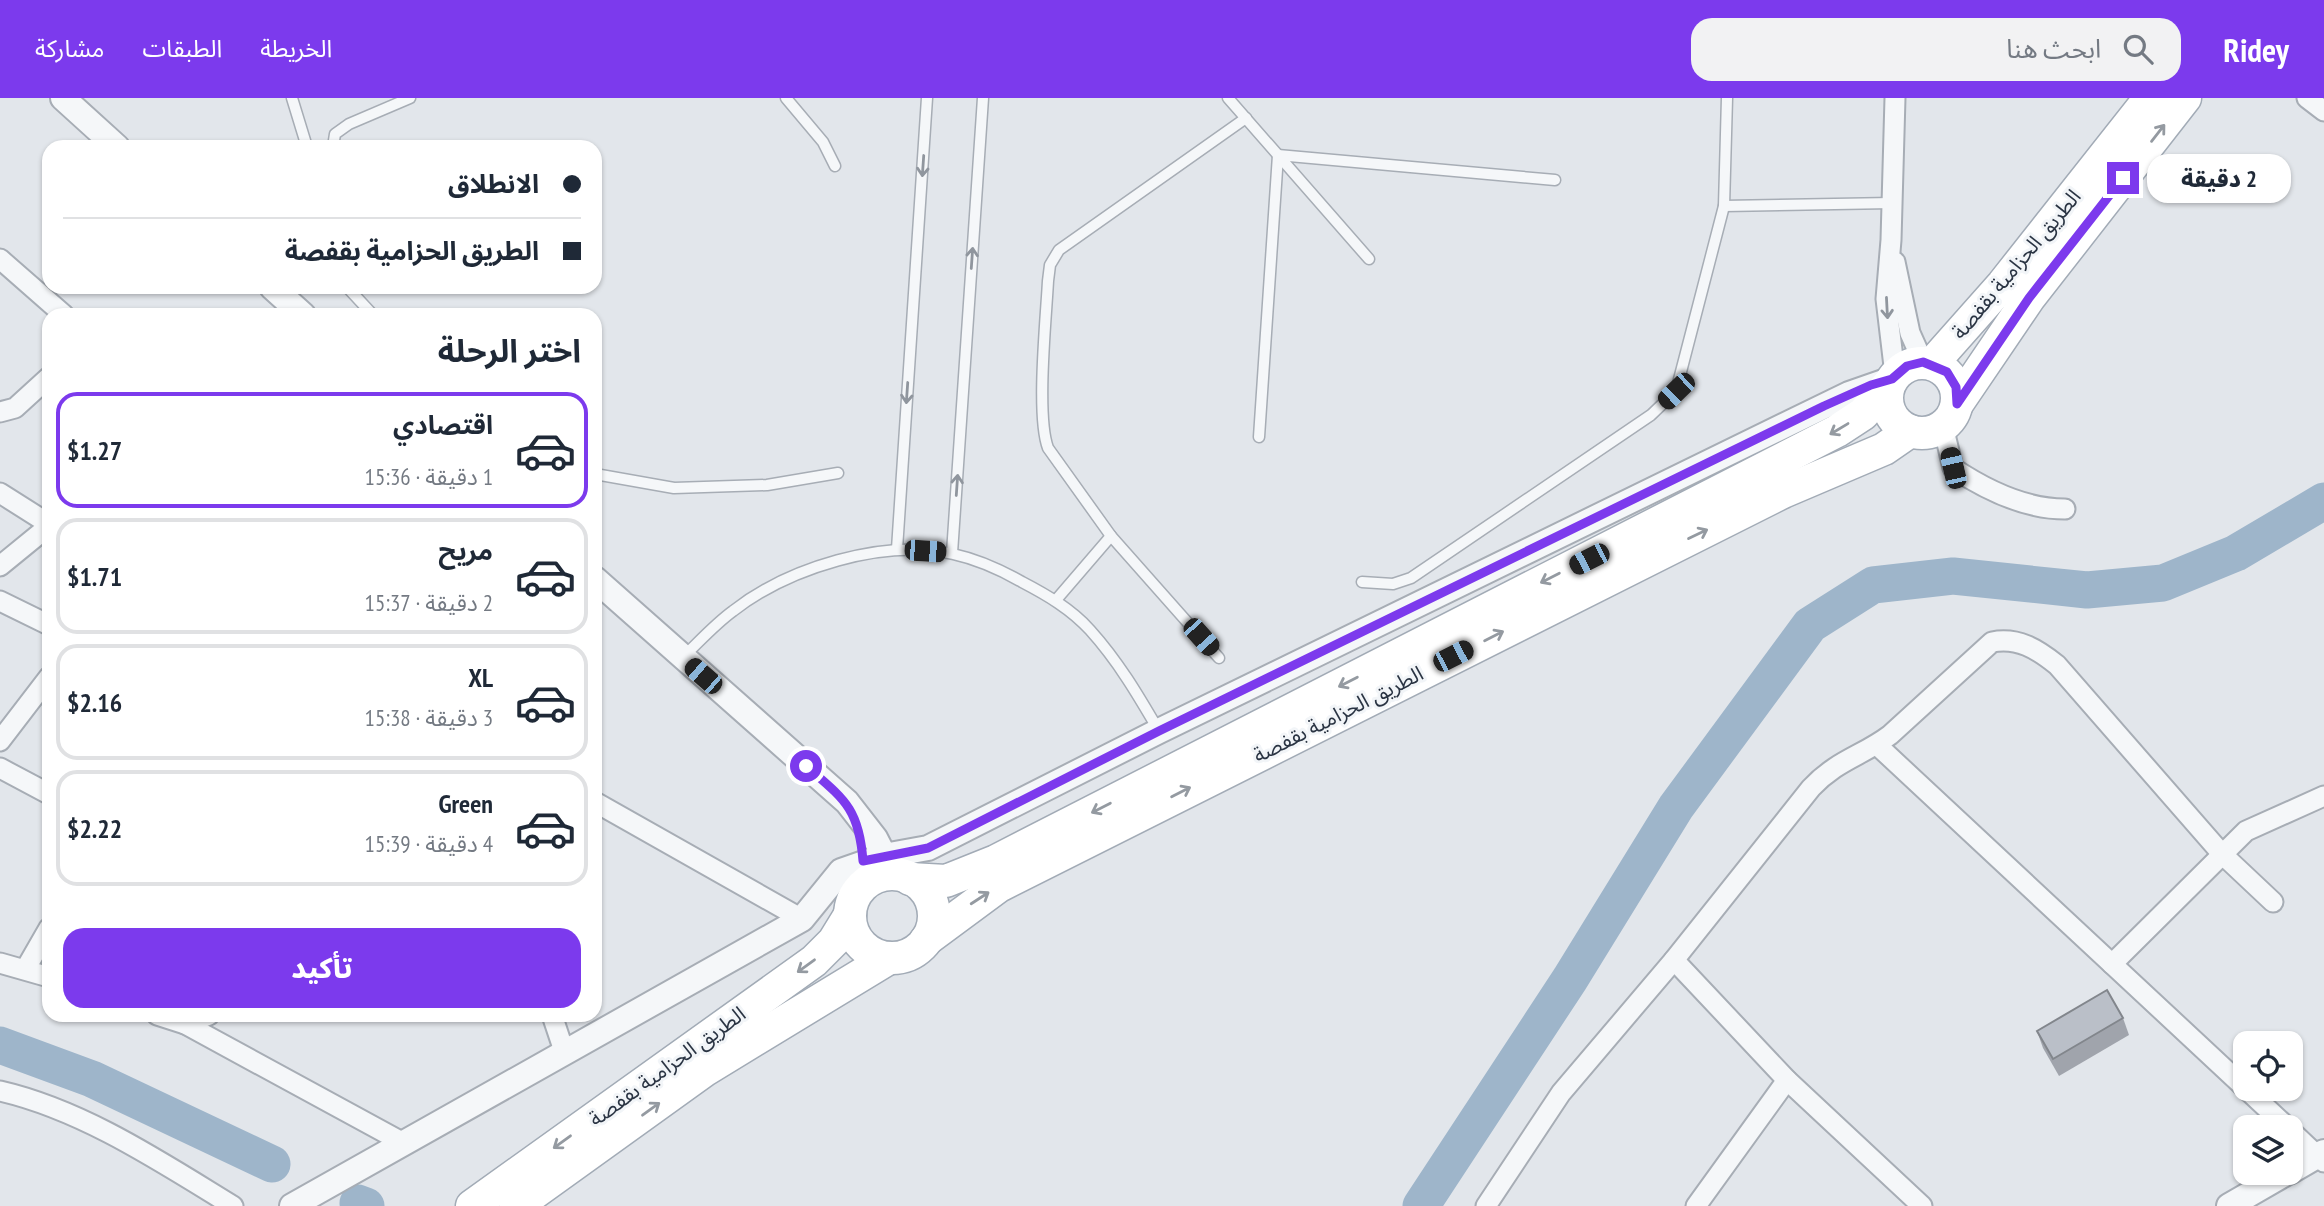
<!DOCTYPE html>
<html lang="ar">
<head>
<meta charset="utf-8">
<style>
  :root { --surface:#fff; --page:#f2f2f3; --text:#1f2937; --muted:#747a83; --line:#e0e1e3; --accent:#7c3aed }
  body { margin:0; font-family:"PT Sans Narrow","Noto Sans Arabic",sans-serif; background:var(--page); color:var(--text); direction:rtl; height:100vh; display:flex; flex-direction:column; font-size:26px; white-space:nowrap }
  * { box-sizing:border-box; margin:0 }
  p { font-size:23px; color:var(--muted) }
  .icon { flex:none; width:38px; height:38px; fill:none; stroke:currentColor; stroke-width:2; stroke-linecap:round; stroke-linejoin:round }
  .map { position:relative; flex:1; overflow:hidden; direction:ltr }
  .side { position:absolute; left:42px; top:210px; width:560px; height:714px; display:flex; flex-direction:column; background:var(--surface); border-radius:21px; box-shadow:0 2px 5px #0004; direction:rtl }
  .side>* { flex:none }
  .banner { position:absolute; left:42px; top:42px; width:560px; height:154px; border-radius:21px; box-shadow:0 2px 5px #0004; direction:rtl; display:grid; align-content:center; height:154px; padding:0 21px; background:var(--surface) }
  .tools { position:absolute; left:2233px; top:933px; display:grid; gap:14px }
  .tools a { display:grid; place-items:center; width:70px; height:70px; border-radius:14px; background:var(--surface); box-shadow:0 2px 5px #0004; font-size:35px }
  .end { position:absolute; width:32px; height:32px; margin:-16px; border:9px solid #7c3aed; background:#fff; box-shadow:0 0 0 4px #fff }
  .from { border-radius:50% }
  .bubble { position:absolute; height:49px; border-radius:21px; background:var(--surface); box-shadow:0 2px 5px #0004; font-size:23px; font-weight:800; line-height:49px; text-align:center; direction:rtl }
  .car { position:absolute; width:21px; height:42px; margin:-21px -10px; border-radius:9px; box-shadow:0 0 5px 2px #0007; background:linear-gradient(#222 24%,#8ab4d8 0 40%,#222 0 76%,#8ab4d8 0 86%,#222 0) }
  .banner b { display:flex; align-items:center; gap:24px; height:66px; font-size:26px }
  .banner b+b { border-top:2px solid var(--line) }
  .banner i { width:18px; height:18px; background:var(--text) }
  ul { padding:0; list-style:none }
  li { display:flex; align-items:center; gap:21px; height:116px; margin:0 14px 10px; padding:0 7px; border:4px solid var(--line); border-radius:21px }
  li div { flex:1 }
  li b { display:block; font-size:26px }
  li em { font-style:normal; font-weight:800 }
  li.on { border-color:var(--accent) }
  li>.icon { width:63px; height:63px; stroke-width:1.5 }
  h2 { padding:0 21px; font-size:32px; line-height:84px }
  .cta { display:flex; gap:14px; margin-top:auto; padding:14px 21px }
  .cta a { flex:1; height:80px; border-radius:21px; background:var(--accent); color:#fff; font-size:28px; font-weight:800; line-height:80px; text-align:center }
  header { display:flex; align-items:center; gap:42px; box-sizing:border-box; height:98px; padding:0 35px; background:var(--accent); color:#fff }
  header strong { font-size:33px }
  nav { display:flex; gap:38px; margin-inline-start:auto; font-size:24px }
  .search { width:490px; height:63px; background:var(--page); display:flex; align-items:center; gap:18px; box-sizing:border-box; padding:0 24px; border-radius:21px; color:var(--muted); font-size:26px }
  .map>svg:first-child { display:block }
</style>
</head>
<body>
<header>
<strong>Ridey</strong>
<div class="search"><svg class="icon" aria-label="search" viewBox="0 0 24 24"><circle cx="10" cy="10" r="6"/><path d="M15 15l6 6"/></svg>ابحث هنا</div>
<nav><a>الخريطة</a><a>الطبقات</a><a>مشاركة</a></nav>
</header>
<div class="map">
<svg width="2324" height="1108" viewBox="0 0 2324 1108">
  <rect width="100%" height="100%" fill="#e2e6eb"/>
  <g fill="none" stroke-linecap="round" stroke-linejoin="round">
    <g stroke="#9eb5ca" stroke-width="37">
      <polyline points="0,947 92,981 272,1066"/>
      <polyline points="358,1105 366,1108"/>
      <polyline points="1421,1108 1570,881 1676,709 1810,527 1873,487 1953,478 2087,492 2163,485 2236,455 2324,403"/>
    </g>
    <g stroke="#a7adb5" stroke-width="13">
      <g id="service">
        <polyline points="292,0 307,49"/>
        <polyline points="786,0 823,44 835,68"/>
        <polyline points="1228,0 1369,161"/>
        <polyline points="333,49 335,36 349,26 410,0"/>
        <polyline points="1724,108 1892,105"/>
        <polyline points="347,189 373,217"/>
        <polyline points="1259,339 1278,57 1555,82"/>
        <polyline points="595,376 674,390 767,387 838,375"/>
        <polyline points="897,451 927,0"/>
        <polyline points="952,455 983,0"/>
        <polyline points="1362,484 1393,486 1411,480 1651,317 1676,293 1724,108 1727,0"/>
        <polyline points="1056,502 1111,438"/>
        <path d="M682,560C699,544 715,526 733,513C788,470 884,440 953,456C976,461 1001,472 1022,484C1047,497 1071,511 1090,532C1118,563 1138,597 1159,633"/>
        <path d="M1219,560L1111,438L1048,350C1036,318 1046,221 1048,183L1050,167L1059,152L1246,20"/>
      </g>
    </g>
    <g stroke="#a7adb5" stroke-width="23">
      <g id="minor">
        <polyline points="2307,0 2324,13"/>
        <polyline points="0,161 64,217"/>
        <polyline points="1895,164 1910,235 1923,264"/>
        <polyline points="1895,277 1886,201 1891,142 1895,0"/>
        <polyline points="0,314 15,310 49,279"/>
        <path d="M1943,328L1953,370C1986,392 2025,411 2065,411"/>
        <polyline points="0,395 49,426"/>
        <polyline points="0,468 49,428"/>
        <polyline points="0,503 49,527"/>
        <polyline points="0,643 49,579"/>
        <polyline points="1877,647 2287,1029"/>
        <polyline points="0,670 49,696"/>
        <polyline points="595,704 802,821"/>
        <polyline points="1674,862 1787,982 1922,1108"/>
        <polyline points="0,865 49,879"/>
        <polyline points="2112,866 2246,733 2324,698"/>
        <polyline points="26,870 49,830"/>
        <polyline points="157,917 185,926 209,917"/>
        <polyline points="552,917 564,953"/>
        <polyline points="185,926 402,1044"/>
        <path d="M0,993C83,1012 161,1064 233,1108"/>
        <polyline points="2291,1033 2324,1064"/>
        <path d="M1486,1108L1561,995L1674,862L1811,690C1837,662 1862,658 1890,637L1992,544C2018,539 2037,551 2057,567L2222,756L2273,804"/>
        <polyline points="1696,1108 1787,982"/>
      </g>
    </g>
    <g stroke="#a7adb5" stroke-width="28">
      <g id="tertiary">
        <polyline points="63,0 117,49"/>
        <polyline points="272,189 303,217"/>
        <polyline points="595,481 847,704 875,740 894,777"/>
        <polyline points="2291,1073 2324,1054"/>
        <polyline points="292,1108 802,821 841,773 884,758 928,750 1159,633 1849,296 1892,281"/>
        <polyline points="2229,1108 2288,1074"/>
      </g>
    </g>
    <g stroke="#a2abb6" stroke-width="35">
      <g id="primary">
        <circle cx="1922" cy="300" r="35"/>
        <polyline points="1932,266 2003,186 2150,0"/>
        <polyline points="1957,306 2029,200 2185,0"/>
        <circle cx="892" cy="818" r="42"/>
        <polyline points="910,781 946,783 996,763 1837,333 1863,316 1889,286"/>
        <polyline points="926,842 999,788 1783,394 1884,351 1910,333"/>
        <polyline points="472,1108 814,863 834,843 850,817"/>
        <polyline points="516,1108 705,972 889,860"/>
      </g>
    </g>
    <use href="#service" stroke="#f5f7f9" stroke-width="10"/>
    <use href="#minor" stroke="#f5f7f9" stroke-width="19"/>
    <use href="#tertiary" stroke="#f5f7f9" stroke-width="24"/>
    <use href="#primary" stroke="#fff" stroke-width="32"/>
  </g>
  <polygon fill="#a0a4ac" points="2123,920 2129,937 2059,978 2043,950 2037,933"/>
  <polygon fill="#babfc8" stroke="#82868c" stroke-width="2" points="2107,892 2123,920 2053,961 2037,933"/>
  <defs><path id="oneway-shaft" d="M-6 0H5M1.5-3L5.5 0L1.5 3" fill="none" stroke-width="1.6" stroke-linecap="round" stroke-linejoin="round" transform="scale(1.75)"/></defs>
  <g stroke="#949aa1">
    <use href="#oneway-shaft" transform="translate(2158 35) rotate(-52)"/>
    <use href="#oneway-shaft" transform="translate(1839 331) rotate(149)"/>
    <use href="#oneway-shaft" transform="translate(1698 436) rotate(-26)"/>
    <use href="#oneway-shaft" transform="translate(1550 480) rotate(153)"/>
    <use href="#oneway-shaft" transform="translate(1494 538) rotate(-27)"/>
    <use href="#oneway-shaft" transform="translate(1348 584) rotate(153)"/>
    <use href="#oneway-shaft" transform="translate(1181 694) rotate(-27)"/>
    <use href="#oneway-shaft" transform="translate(1101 710) rotate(153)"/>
    <use href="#oneway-shaft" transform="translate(980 800) rotate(-33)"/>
    <use href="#oneway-shaft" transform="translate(806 868) rotate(144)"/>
    <use href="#oneway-shaft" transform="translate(651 1011) rotate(-36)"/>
    <use href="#oneway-shaft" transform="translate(562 1044) rotate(144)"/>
  </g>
  <g stroke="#90969e">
    <use href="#oneway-shaft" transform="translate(923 68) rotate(94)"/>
    <use href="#oneway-shaft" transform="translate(972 160) rotate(-86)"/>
    <use href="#oneway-shaft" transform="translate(1887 210) rotate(87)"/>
    <use href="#oneway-shaft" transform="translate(907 295) rotate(94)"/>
    <use href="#oneway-shaft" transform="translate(957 387) rotate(-86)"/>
  </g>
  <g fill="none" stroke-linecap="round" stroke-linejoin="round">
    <path stroke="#7c3aed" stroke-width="9" d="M806,668C844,701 859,710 863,763L928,750L1159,633L1824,308L1871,287L1892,281L1907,268L1923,264L1947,274L1956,289L1957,306L2029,200L2123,80"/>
  </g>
  <g text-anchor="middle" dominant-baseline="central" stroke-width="6" stroke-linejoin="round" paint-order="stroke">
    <g font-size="21" fill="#2a3443" stroke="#f2f5f8">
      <text transform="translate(2016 166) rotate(-50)">الطريق الحزامية بقفصة</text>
      <text transform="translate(1338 616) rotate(-27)">الطريق الحزامية بقفصة</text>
      <text transform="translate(667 968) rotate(-36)">الطريق الحزامية بقفصة</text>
    </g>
  </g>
</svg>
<div class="tools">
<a><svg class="icon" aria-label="locate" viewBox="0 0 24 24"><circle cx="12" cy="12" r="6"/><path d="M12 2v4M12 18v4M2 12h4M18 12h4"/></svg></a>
<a><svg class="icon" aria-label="layers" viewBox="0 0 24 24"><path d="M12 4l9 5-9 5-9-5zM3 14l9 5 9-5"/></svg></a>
</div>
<i class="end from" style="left:806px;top:668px"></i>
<i class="end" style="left:2123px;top:80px"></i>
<div class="bubble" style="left:2147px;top:56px;width:144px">2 دقيقة</div>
<i class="car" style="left:1676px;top:293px;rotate:226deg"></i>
<i class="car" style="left:1953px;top:370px;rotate:347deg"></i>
<i class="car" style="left:925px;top:453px;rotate:94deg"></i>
<i class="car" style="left:1589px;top:461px;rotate:243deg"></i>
<i class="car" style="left:1201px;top:539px;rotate:138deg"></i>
<i class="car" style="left:1453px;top:558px;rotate:63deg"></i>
<i class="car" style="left:703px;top:578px;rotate:311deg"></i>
<div class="banner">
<b><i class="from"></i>الانطلاق</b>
<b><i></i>الطريق الحزامية بقفصة</b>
</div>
<section class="side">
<h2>اختر الرحلة</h2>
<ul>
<li class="on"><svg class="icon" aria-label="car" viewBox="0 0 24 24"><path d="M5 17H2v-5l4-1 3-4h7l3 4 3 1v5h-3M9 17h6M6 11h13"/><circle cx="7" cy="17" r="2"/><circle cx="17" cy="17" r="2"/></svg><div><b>اقتصادي</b><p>1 دقيقة · 15:36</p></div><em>$1.27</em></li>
<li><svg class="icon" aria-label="car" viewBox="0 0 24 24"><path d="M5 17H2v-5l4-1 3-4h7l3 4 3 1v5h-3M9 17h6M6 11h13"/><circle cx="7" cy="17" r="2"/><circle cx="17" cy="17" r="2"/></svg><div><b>مريح</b><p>2 دقيقة · 15:37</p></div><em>$1.71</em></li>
<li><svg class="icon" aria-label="car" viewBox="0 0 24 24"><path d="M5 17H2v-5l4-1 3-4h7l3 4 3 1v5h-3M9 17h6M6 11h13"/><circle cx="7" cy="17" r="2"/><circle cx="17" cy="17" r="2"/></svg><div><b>XL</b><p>3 دقيقة · 15:38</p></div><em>$2.16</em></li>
<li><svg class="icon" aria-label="car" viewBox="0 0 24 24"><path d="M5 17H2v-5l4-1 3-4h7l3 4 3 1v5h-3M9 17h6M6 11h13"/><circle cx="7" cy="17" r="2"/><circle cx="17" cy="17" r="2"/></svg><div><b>Green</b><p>4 دقيقة · 15:39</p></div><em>$2.22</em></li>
</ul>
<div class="cta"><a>تأكيد</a></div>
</section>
</div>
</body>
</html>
